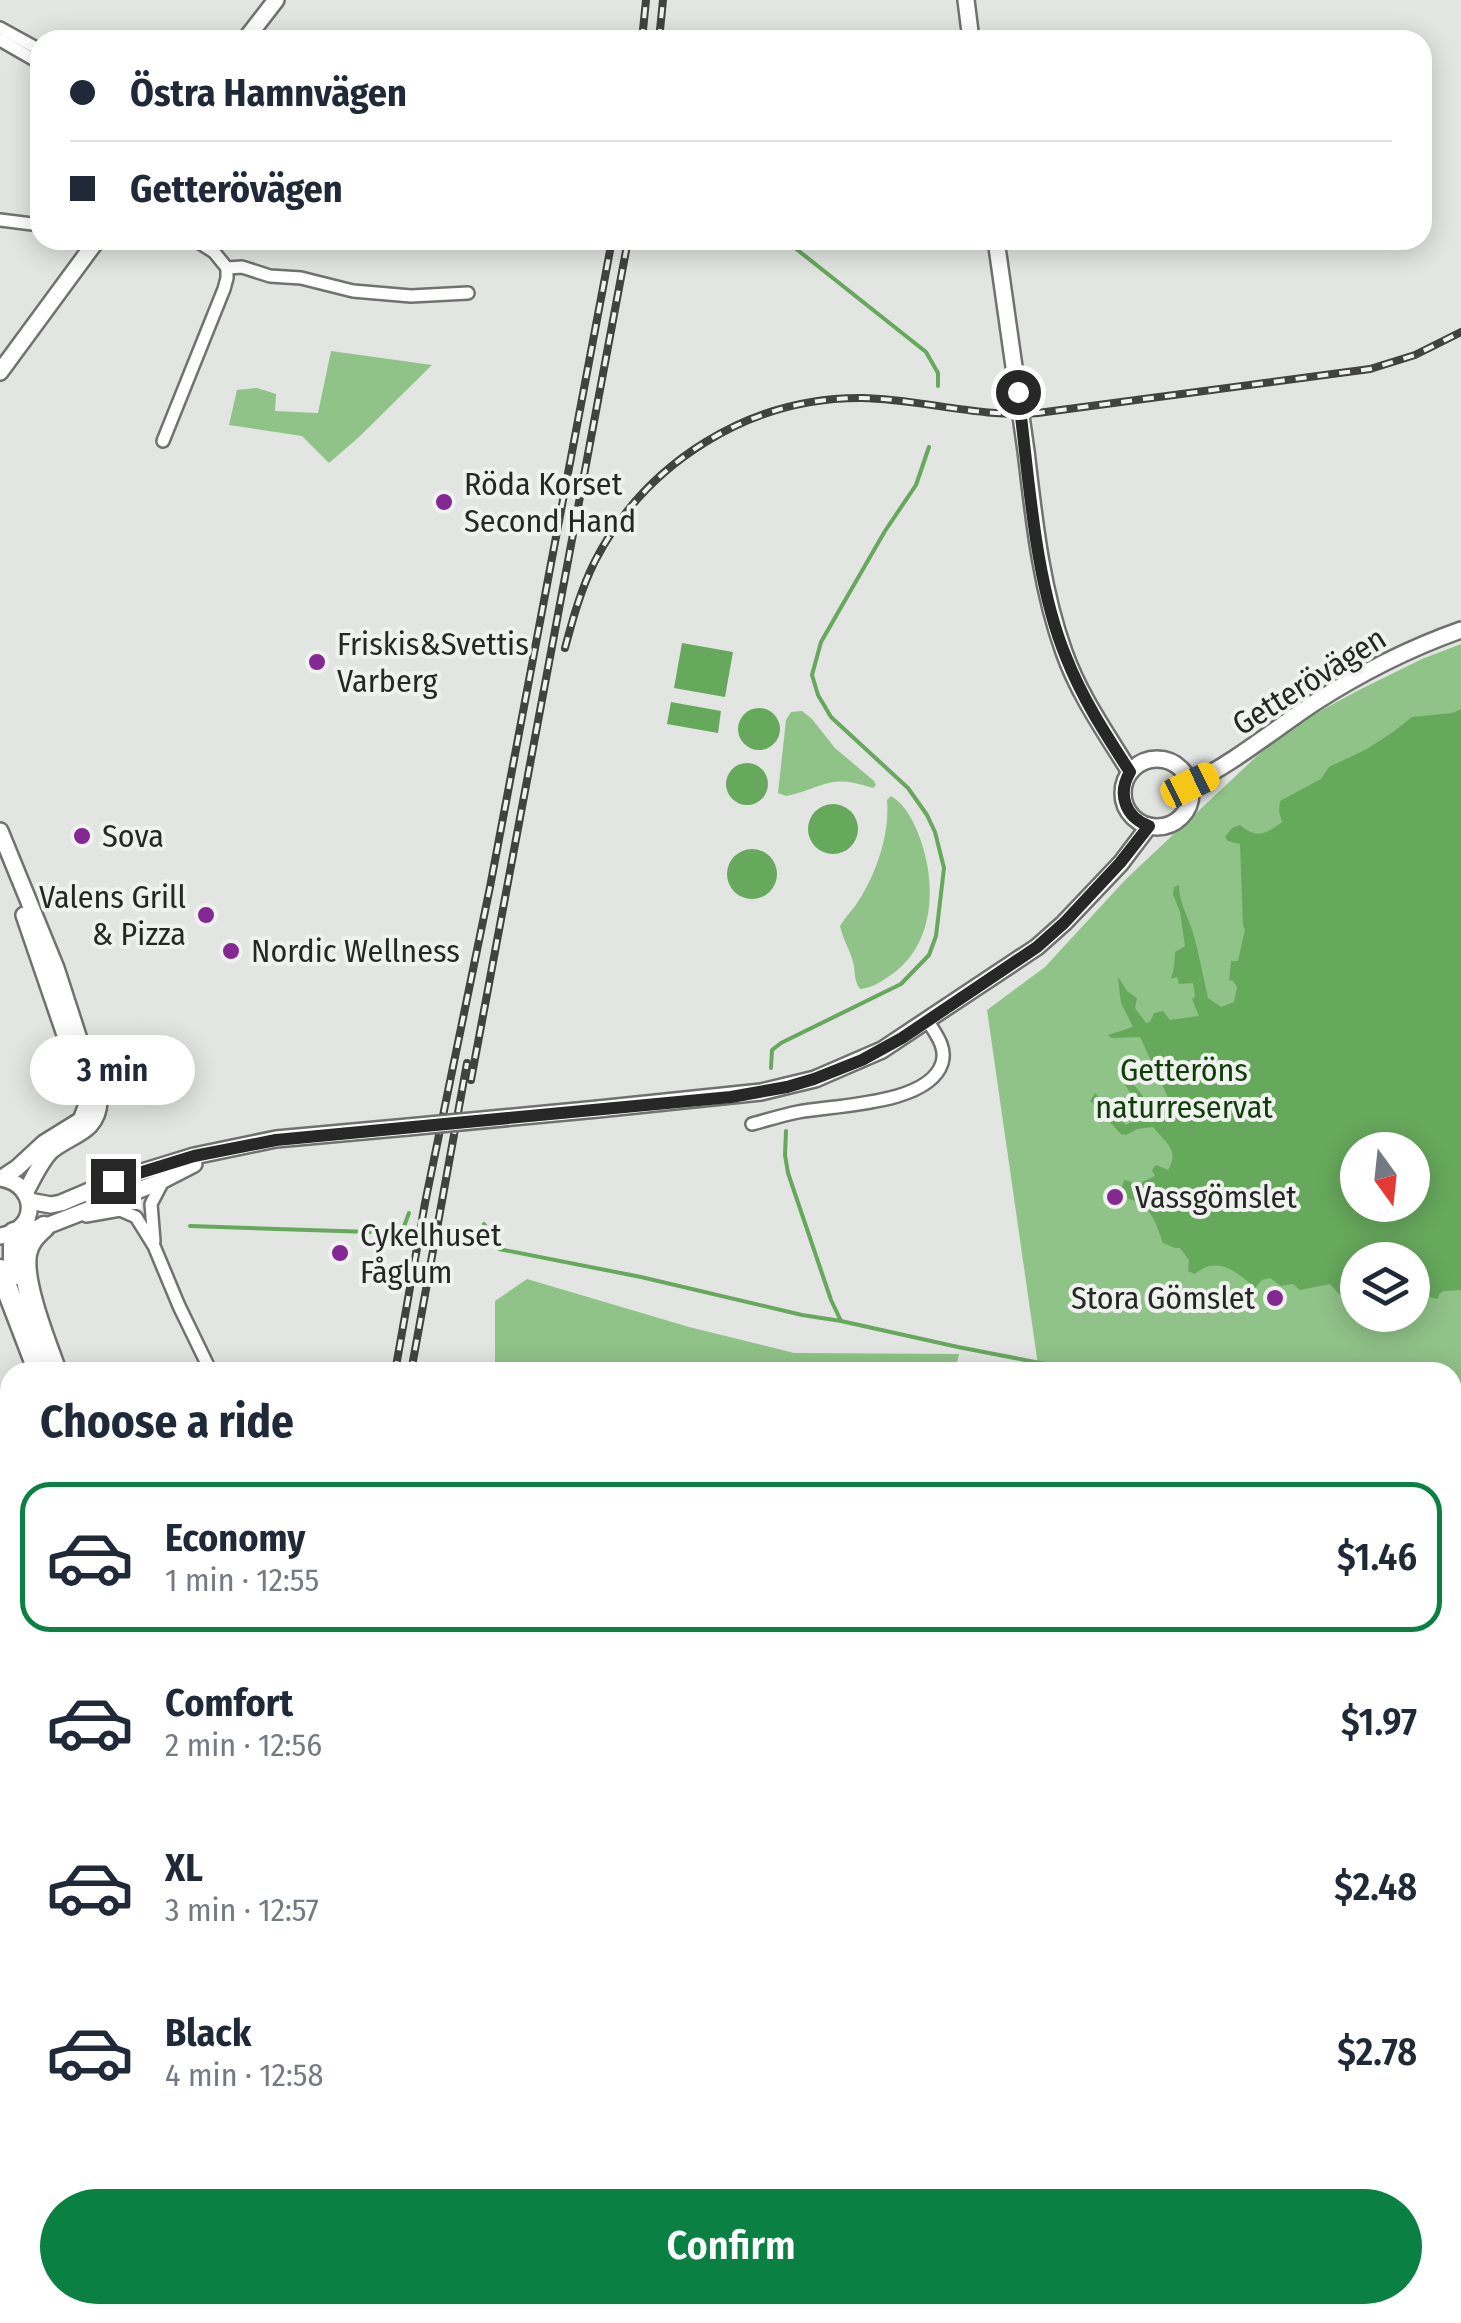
<!DOCTYPE html>
<html lang="en">
<head>
<meta charset="utf-8">
<style>
  :root { --surface:#fff; --page:#f2f2f3; --text:#1f2937; --muted:#747a83; --line:#e0e1e3; --accent:#0b8043 }
  body { margin:0; font-family:"Fira Sans Condensed",sans-serif; background:var(--page); color:var(--text); height:100vh; display:flex; flex-direction:column; font-size:38px; white-space:nowrap }
  * { box-sizing:border-box; margin:0 }
  p { font-size:32px; color:var(--muted) }
  .icon { flex:none; width:55px; height:55px; fill:none; stroke:currentColor; stroke-width:2; stroke-linecap:round; stroke-linejoin:round }
  .map { position:relative; flex:1; overflow:hidden }
  .drawer { position:absolute; left:0px; top:1362px; width:1462px; height:962px; display:flex; flex-direction:column; background:var(--surface); border-radius:30px 30px 0 0; box-shadow:0 5px 25px #0003 }
  .drawer>* { flex:none }
  .guide { position:absolute; left:30px; top:30px; width:1402px; height:220px; border-radius:30px; box-shadow:0 5px 25px #0003; display:grid; align-content:center; height:220px; padding:0 40px; background:var(--surface) }
  .needle { width:65px; rotate:165deg }
  .fabs { position:absolute; left:1340px; top:1132px; display:grid; gap:20px }
  .fabs a { display:grid; place-items:center; width:90px; height:90px; border-radius:50%; background:var(--surface); box-shadow:0 5px 25px #0003; font-size:50px }
  .end { position:absolute; width:45px; height:45px; margin:-22px; border:12px solid #262726; background:#fff; box-shadow:0 0 0 5px #fff }
  .from { border-radius:50% }
  .bubble { position:absolute; height:70px; border-radius:35px; background:var(--surface); box-shadow:0 5px 25px #0003; font-size:32px; font-weight:600; line-height:70px; text-align:center }
  .car { position:absolute; width:30px; height:60px; margin:-30px -15px; border-radius:12px; box-shadow:0 0 8px 2px #0007; background:linear-gradient(#f5c518 24%,#345 0 40%,#f5c518 0 76%,#345 0 86%,#f5c518 0) }
  .guide b { display:flex; align-items:center; gap:35px; height:95px; font-size:38px }
  .guide b+b { border-top:2px solid var(--line) }
  .guide i { width:25px; height:25px; background:var(--text) }
  ul { padding:0; list-style:none }
  li { display:flex; align-items:center; gap:30px; height:150px; margin:0 20px 15px; padding:0 20px; border:5px solid transparent; border-radius:30px }
  li div { flex:1 }
  li b { display:block; font-size:38px }
  li em { font-style:normal; font-weight:600 }
  li.current { border-color:var(--accent) }
  li>.icon { width:90px; height:90px; stroke-width:1.5 }
  h2 { padding:0 40px; font-size:45px; line-height:120px }
  .button { display:flex; gap:20px; margin-top:auto; padding:20px 40px }
  .button a { flex:1; height:115px; border-radius:60px; background:var(--accent); color:#fff; font-size:40px; font-weight:600; line-height:115px; text-align:center }
  .map>svg:first-child { display:block }
</style>
</head>
<body>
<div class="map">
<svg width="1461" height="2323" viewBox="0 0 1461 2323">
  <rect width="100%" height="100%" fill="#e2e5e2"/>
  <g fill="#90c388" fill-rule="evenodd">
    <polygon points="331,351 432,365 359,437 329,463 302,436 229,425 237,390 257,388 276,394 275,411 318,413"/>
    <path d="M1461,644V2323H975V2315H1452V1372H1039L987,1010L1045,967L1126,879L1258,755L1298,723L1359,690L1422,659ZM1358,1150H1412V1205H1358ZM1358,1260H1412V1315H1358Z"/>
    <path d="M802,711L812,719L835,748L874,781L876,785L873,788C828,773 827,787 786,796L778,793L786,720L791,712Z"/>
    <path d="M891,796C907,806 915,824 921,841C937,888 934,948 888,977C879,983 871,988 860,989C853,979 856,973 853,962C850,950 843,940 840,926C846,916 853,910 859,900C877,872 890,833 887,800Z"/>
    <polygon points="527,1279 689,1327 794,1353 959,1354 955,1372 495,1372 495,1301"/>
    <polygon points="0,1711 10,1741 10,1866 0,1851"/>
    <polygon points="10,1912 10,2315 224,2315 223,2323 0,2323 0,1914"/>
  </g>
  <g fill="#66a85c" fill-rule="evenodd">
    <polygon points="682,643 733,652 725,697 674,688"/>
    <polygon points="671,702 721,711 718,733 667,724"/>
    <circle cx="759" cy="729" r="21"/>
    <path d="M1461,709V1290L1444,1291L1439,1294L1438,1299L1413,1293L1412,1260H1358L1357,1288H1352L1344,1295L1339,1294L1330,1284L1300,1290L1293,1284L1281,1286L1270,1278L1262,1280L1255,1288C1238,1272 1217,1255 1195,1274L1188,1271L1189,1260L1180,1248H1175L1163,1243C1154,1218 1151,1204 1123,1197L1122,1187L1124,1180L1138,1184L1155,1176L1152,1170L1156,1165L1168,1170C1180,1150 1166,1143 1153,1127L1137,1129L1126,1135L1121,1134L1090,1101L1095,1093L1126,1125L1144,1115L1116,1070L1127,1076L1157,1114L1171,1104L1140,1037L1111,1038L1108,1035L1133,1027L1121,1003L1118,977L1127,991L1137,998L1135,1008L1146,1023L1150,1022L1154,1013L1163,1011L1170,1020L1199,1016L1192,999L1195,997L1193,983L1179,984L1177,977L1171,979C1174,969 1175,962 1175,952L1185,946L1180,912L1173,894L1174,887L1179,885C1179,903 1188,916 1193,933C1199,954 1203,976 1208,998L1221,1007L1234,1002L1237,987L1233,981L1229,980L1231,961H1238L1245,930L1243,925L1240,844L1228,841L1225,837L1232,828L1240,825C1257,839 1265,835 1282,822L1279,811L1280,801L1321,779L1329,767L1367,749L1393,732L1412,717L1453,713ZM1358,1150H1412V1205H1358Z"/>
    <circle cx="747" cy="784" r="21"/>
    <circle cx="833" cy="829" r="25"/>
    <circle cx="752" cy="874" r="25"/>
    <polygon points="1459,1498 1461,1499 1461,2323 1212,2323 1215,2315 1452,2315 1452,1502"/>
  </g>
  <g fill="none" stroke-linecap="round" stroke-linejoin="round">
    <g stroke="#66a85c" stroke-width="4">
      <polyline points="785,240 926,352 938,373 938,386"/>
      <polyline points="771,1068 772,1050 781,1043 901,984 929,955 936,936 944,868 935,832 927,815 908,788 831,717 818,695 812,675 821,642 885,531 916,485 929,447"/>
      <polyline points="786,1131 785,1155 788,1173 831,1300 841,1321 958,1347 1061,1367 1064,1372"/>
      <polyline points="484,1224 499,1249 641,1277 802,1315 841,1321"/>
      <polyline points="190,1226 370,1232"/>
      <polyline points="392,1233 403,1229 409,1213"/>
    </g>
    <g stroke="#6f726f" stroke-width="16">
      <g id="minor">
        <polyline points="0,28 40,50"/>
        <polyline points="0,40 40,63"/>
        <polyline points="0,220 40,225"/>
        <polyline points="195,240 214,252 227,268 242,267 270,276 301,278 353,291 411,296 468,293"/>
        <polyline points="163,441 224,289 227,278 227,268"/>
        <path d="M752,1124C767,1120 783,1115 798,1112C834,1105 929,1105 942,1063C947,1047 935,1033 927,1020"/>
        <polyline points="86,1216 120,1210 136,1217 154,1246 179,1306 211,1372"/>
        <polyline points="154,1241 151,1204 162,1183"/>
        <polyline points="0,1546 10,1546"/>
        <polyline points="0,1781 10,1787"/>
      </g>
    </g>
    <g stroke="#6f726f" stroke-width="20">
      <g id="tertiary">
        <polyline points="966,0 971,40"/>
        <polyline points="245,40 276,0"/>
        <path d="M996,240C1006,310 1016,380 1026,451C1034,519 1041,588 1064,652C1079,695 1106,733 1130,772"/>
        <polyline points="0,372 97,240"/>
        <circle cx="1157" cy="793" r="34"/>
        <path d="M1189,785C1235,762 1272,731 1314,703C1359,674 1410,648 1461,630"/>
        <path d="M0,831L56,968L99,1101C98,1133 71,1134 51,1151C40,1162 33,1179 25,1193"/>
        <polyline points="598,1109 761,1092 815,1079 882,1050 1037,947 1064,923 1121,863 1149,826"/>
        <path d="M0,1178C39,1184 39,1231 0,1236"/>
        <polyline points="2,1178 17,1168 44,1143 81,1120 88,1102 24,915"/>
        <polyline points="29,1201 51,1205 61,1203 113,1181 194,1156 276,1139 408,1127"/>
        <polyline points="17,1231 44,1227 157,1183 194,1164"/>
      </g>
    </g>
    <g stroke="#6f726f" stroke-width="25">
      <g id="primary">
        <path d="M44,1227C35,1235 28,1242 26,1254C21,1283 46,1344 56,1372"/>
        <polyline points="14,1233 14,1259 18,1274"/>
        <polyline points="0,1270 39,1372"/>
        <polyline points="358,2315 359,2323"/>
      </g>
    </g>
    <use href="#minor" stroke="#fff" stroke-width="11"/>
    <use href="#tertiary" stroke="#fff" stroke-width="15"/>
    <use href="#primary" stroke="#fff" stroke-width="20"/>
    <g stroke="#414241" stroke-width="8">
      <g id="rail">
        <polyline points="642,40 646,0"/>
        <polyline points="659,40 663,0"/>
        <path d="M565,648C573,618 581,589 595,561C646,462 750,397 862,398C921,399 979,418 1038,413L1370,369L1415,355L1461,332"/>
        <polyline points="471,1080 628,240"/>
        <polyline points="395,1372 425,1203 490,887 612,240"/>
        <polyline points="411,1372 467,1063"/>
        <polyline points="443,2315 445,2323"/>
        <polyline points="234,2323 235,2315"/>
      </g>
    </g>
    <use href="#rail" stroke="#f0f2ef" stroke-width="4" stroke-dasharray="11" stroke-linecap="butt"/>
    <g stroke="#6f726f" stroke-width="20" stroke-linecap="butt">
      <polyline id="tertiary-bridge" points="408,1127 598,1109"/>
    </g>
    <use href="#tertiary-bridge" stroke="#fff" stroke-width="15"/>
  </g>
  <g fill="none" stroke-linecap="round" stroke-linejoin="round">
    <path stroke="#262726" stroke-width="12" d="M113,1181L194,1156L276,1140L731,1097L787,1087L814,1079L862,1060L902,1038L1037,947L1064,923L1120,863L1149,826C1125,817 1117,794 1130,772C1106,735 1082,698 1066,657C1034,580 1029,475 1018,392"/>
  </g>
  <g fill="#842894" stroke="#f0f2ef" stroke-width="4">
    <circle cx="444" cy="502" r="10"/>
    <circle cx="317" cy="662" r="10"/>
    <circle cx="82" cy="836" r="10"/>
    <circle cx="206" cy="915" r="10"/>
    <circle cx="231" cy="951" r="10"/>
    <circle cx="1115" cy="1197" r="10"/>
    <circle cx="340" cy="1253" r="10"/>
    <circle cx="1275" cy="1298" r="10"/>
  </g>
  <g text-anchor="middle" dominant-baseline="central" stroke-width="8" stroke-linejoin="round" paint-order="stroke">
    <g font-size="32" fill="#262726" stroke="#f0f2ef" text-anchor="start">
      <text x="464" y="484">Röda Korset<tspan x="464" dy="37">Second Hand</tspan></text>
      <text x="337" y="644">Friskis&amp;Svettis<tspan x="337" dy="37">Varberg</tspan></text>
      <text x="102" y="836">Sova</text>
      <text x="186" y="897" text-anchor="end">Valens Grill<tspan x="186" dy="37">&amp; Pizza</tspan></text>
      <text x="251" y="951">Nordic Wellness</text>
      <text x="1135" y="1197">Vassgömslet</text>
      <text x="360" y="1235">Cykelhuset<tspan x="360" dy="37">Fåglum</tspan></text>
      <text x="1255" y="1298" text-anchor="end">Stora Gömslet</text>
    </g>
    <g font-size="32" fill="#262726" stroke="#f0f2ef">
      <text transform="translate(1309 681) rotate(-32)">Getterövägen</text>
    </g>
    <g font-size="32" fill="#103e09" stroke="#f0f2ef">
      <text x="1184" y="1070">Getteröns<tspan x="1184" dy="37">naturreservat</tspan></text>
    </g>
  </g>
</svg>
<div class="fabs">
<a><svg class="needle" viewBox="-14 -14 28 28"><path d="M0-13l5 13h-10z" fill="#e53935"/><path d="M0 13l5-13h-10z" fill="#747a83"/></svg></a>
<a><svg class="icon" aria-label="layers" viewBox="0 0 24 24"><path d="M12 4l9 5-9 5-9-5zM3 14l9 5 9-5"/></svg></a>
</div>
<i class="end from" style="left:1018px;top:392px"></i>
<i class="end" style="left:113px;top:1181px"></i>
<div class="bubble" style="left:30px;top:1035px;width:165px">3 min</div>
<i class="car" style="left:1190px;top:785px;rotate:64deg"></i>
<div class="guide">
<b><i class="from"></i>Östra Hamnvägen</b>
<b><i></i>Getterövägen</b>
</div>
<section class="drawer">
<h2>Choose a ride</h2>
<ul>
<li class="current"><svg class="icon" aria-label="car" viewBox="0 0 24 24"><path d="M5 17H2v-5l4-1 3-4h7l3 4 3 1v5h-3M9 17h6M6 11h13"/><circle cx="7" cy="17" r="2"/><circle cx="17" cy="17" r="2"/></svg><div><b>Economy</b><p>1 min · 12:55</p></div><em>$1.46</em></li>
<li><svg class="icon" aria-label="car" viewBox="0 0 24 24"><path d="M5 17H2v-5l4-1 3-4h7l3 4 3 1v5h-3M9 17h6M6 11h13"/><circle cx="7" cy="17" r="2"/><circle cx="17" cy="17" r="2"/></svg><div><b>Comfort</b><p>2 min · 12:56</p></div><em>$1.97</em></li>
<li><svg class="icon" aria-label="car" viewBox="0 0 24 24"><path d="M5 17H2v-5l4-1 3-4h7l3 4 3 1v5h-3M9 17h6M6 11h13"/><circle cx="7" cy="17" r="2"/><circle cx="17" cy="17" r="2"/></svg><div><b>XL</b><p>3 min · 12:57</p></div><em>$2.48</em></li>
<li><svg class="icon" aria-label="car" viewBox="0 0 24 24"><path d="M5 17H2v-5l4-1 3-4h7l3 4 3 1v5h-3M9 17h6M6 11h13"/><circle cx="7" cy="17" r="2"/><circle cx="17" cy="17" r="2"/></svg><div><b>Black</b><p>4 min · 12:58</p></div><em>$2.78</em></li>
</ul>
<div class="button"><a>Confirm</a></div>
</section>
</div>
</body>
</html>
